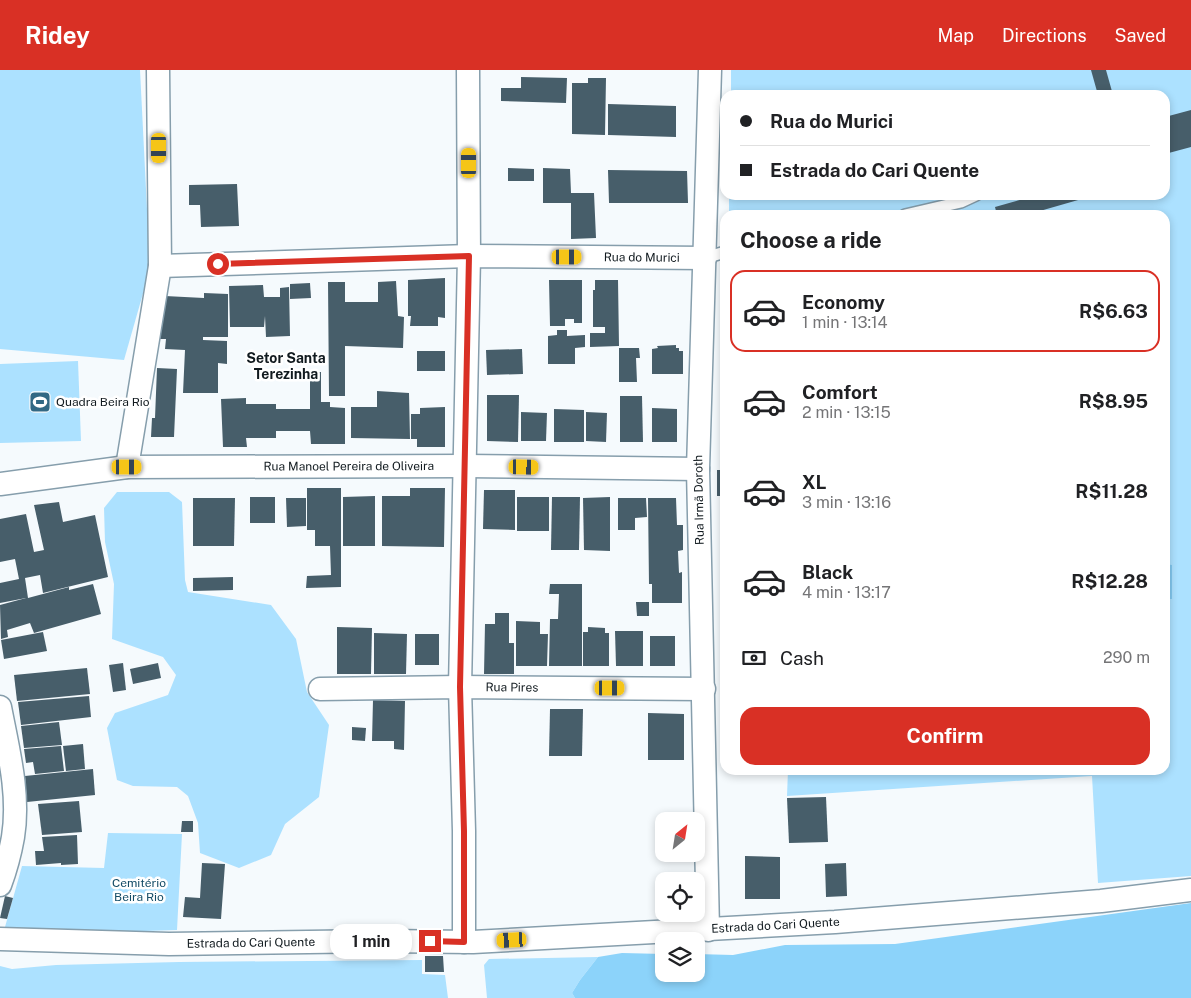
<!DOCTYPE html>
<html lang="en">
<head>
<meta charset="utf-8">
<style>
  :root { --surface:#fff; --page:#f2f2f2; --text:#202124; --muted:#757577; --line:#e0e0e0; --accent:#d93025 }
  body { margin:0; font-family:"Public Sans",sans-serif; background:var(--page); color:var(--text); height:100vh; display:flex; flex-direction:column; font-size:19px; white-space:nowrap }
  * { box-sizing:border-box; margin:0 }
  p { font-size:16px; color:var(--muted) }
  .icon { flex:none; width:28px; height:28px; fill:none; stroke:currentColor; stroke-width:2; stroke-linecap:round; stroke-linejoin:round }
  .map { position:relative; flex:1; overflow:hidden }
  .side { position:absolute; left:720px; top:140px; width:450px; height:565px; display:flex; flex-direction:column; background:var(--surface); border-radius:15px; box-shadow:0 2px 8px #0003 }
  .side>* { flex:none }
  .hud { position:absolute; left:720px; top:20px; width:450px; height:110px; border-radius:15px; box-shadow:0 2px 8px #0003; display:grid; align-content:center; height:110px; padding:0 20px; background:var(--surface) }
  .needle { width:32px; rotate:30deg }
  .controls { position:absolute; left:655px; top:742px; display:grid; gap:10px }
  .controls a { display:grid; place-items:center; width:50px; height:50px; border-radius:10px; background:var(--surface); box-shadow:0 2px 8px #0003; font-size:25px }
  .end { position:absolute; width:22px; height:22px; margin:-11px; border:6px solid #d93025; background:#fff; box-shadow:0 0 0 2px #fff }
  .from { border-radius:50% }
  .bubble { position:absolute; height:35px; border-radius:15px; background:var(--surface); box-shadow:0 2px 8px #0003; font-size:16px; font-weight:700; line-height:35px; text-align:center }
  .car { position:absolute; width:15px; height:30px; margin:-15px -8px; border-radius:6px; box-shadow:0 0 4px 1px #0007; background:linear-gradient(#f5c518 24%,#345 0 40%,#f5c518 0 76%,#345 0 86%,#f5c518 0) }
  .hud b { display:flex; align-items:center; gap:18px; height:48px; font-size:19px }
  .hud b+b { border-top:1px solid var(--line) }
  .hud i { width:12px; height:12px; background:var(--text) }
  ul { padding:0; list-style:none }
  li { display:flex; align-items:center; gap:15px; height:82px; margin:0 10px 8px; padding:0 10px; border:2px solid transparent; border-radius:15px }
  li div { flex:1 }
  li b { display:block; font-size:19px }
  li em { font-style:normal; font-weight:700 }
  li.selected { border-color:var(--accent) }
  li>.icon { width:45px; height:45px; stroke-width:1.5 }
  h2 { padding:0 20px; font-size:22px; line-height:60px }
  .pay { display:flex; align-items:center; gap:12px; height:55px; padding:0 20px; font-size:19px }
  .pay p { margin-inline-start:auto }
  .action { display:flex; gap:10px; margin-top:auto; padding:10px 20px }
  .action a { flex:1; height:58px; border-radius:15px; background:var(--accent); color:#fff; font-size:20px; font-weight:700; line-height:58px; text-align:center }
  header { display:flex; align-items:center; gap:30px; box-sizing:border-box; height:70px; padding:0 25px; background:var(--accent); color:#fff }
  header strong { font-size:24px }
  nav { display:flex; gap:28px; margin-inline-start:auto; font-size:18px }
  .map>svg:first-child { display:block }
</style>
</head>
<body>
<header>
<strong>Ridey</strong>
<nav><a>Map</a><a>Directions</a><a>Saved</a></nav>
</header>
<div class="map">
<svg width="1191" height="928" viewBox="0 0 1191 928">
  <rect width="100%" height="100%" fill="#f5fafd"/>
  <g fill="#ace1ff">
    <polygon points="0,0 140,0 150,199 124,290 0,279"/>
    <polygon points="731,0 1191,0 1191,806 1098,813 1092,706 787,726 788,700 1165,700 1165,145 729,145 729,125 1165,125 1165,25 731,25"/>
    <polygon points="78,291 81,371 0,373 0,294"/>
    <polygon points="117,422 169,422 182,432 185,510 188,522 271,535 296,569 307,622 329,655 319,727 285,754 271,785 239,798 200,783 198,753 188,726 177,717 133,716 117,710 107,658 115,643 168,625 176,605 163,587 112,569 114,514 105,472 104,438"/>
    <polygon points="108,763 182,764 177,860 81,863 5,857 22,796 104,798"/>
    <polygon points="598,887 580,910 572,923 575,928 487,928 484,895 489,889"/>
    <polygon points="422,890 422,904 445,905 448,928 0,928 0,896 12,899 56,895 179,892"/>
  </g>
  <polygon fill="#8cd3fa" points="1191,833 1191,928 575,928 572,923 580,910 598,887 622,883 664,884 664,904 696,904 696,884 733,885 785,875 895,874"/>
  <polygon fill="#83c9f0" points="1165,494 1172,495 1172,529 1165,529"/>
  <g fill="#475e6a">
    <polygon points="1091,0 1106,0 1113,25 1098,25"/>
    <polygon points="521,7 567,8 566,33 501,31 501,18 521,18"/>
    <polygon points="588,8 606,8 605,65 572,64 572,13 588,13"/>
    <polygon points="608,34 676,36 676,67 608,65"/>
    <polygon points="1191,40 1191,77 1165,84 1165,47"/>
    <polygon points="508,98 534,99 534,111 508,111"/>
    <polygon points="543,98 570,99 571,123 594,123 596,168 571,169 571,133 543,133"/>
    <polygon points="608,100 687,101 688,133 609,133"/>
    <polygon points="237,114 239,156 201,157 200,135 189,135 189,115"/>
    <polygon points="1037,125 1092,125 1092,126 1026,145 997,145 995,137"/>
    <polygon points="445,208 445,248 438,247 438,256 410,256 411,246 408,246 408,210"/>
    <polygon points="549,210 582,210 582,253 574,253 574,249 565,249 565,256 550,256"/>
    <polygon points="595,210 618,210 619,276 590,277 590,263 605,263 605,257 593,257 593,220 595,220"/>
    <polygon points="396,211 398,246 404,247 403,278 345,276 345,326 329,326 328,212 345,212 345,232 378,232 378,212"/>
    <polygon points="310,213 311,228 290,229 290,214"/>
    <polygon points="263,215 264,227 280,227 280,218 289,217 290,266 266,267 265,246 264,257 230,257 229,216"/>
    <polygon points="204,223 228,224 228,267 203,267 203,270 227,271 227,294 218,293 218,323 183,323 185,280 165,279 166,269 160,269 165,226 204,228"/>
    <polygon points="557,260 567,260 567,266 585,265 585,277 575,278 575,294 548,294 548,266 557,265"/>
    <polygon points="676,275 676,278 679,278 679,281 683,281 683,304 652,304 652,279 658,278 657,276"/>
    <polygon points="619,278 639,278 640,288 636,288 637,312 619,312"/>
    <polygon points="522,279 523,304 487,305 486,280"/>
    <rect x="417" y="281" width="28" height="20"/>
    <polygon points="157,298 177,299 174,367 151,367 152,348 155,348"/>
    <polygon points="310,302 321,302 321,332 330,332 330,337 345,338 345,374 311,374 310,361 276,361 276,368 246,368 247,377 223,377 221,329 246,328 246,334 276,334 276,339 310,339"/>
    <polygon points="377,321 409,323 410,369 351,368 351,337 377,337"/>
    <polygon points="487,325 519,325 518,372 487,371"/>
    <polygon points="620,326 642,326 643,372 620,372"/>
    <polygon points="445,337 445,377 417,377 417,369 411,369 411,344 420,344 420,338"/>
    <polygon points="652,338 677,339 677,372 652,372"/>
    <polygon points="554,339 584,340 584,372 554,372"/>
    <polygon points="521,342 547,343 546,371 521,371"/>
    <polygon points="586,342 607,343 606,372 586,371"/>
    <rect x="717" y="400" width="8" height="26"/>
    <polygon points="307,418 341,418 341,517 306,518 307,506 331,505 330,476 315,476 315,460 307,460"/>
    <polygon points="410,418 445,418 444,477 382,476 382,426 410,426"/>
    <polygon points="484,420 515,420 515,460 483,459"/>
    <polygon points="375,426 375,476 343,476 343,427"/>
    <rect x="250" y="427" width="25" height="26"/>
    <rect x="517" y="427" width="32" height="34"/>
    <polygon points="552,427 580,427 579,480 551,480"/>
    <polygon points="610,427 610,481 584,480 583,428"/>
    <polygon points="193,428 235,428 234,476 193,476"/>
    <polygon points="286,428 306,428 306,456 287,457"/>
    <polygon points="618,428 646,428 647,447 635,448 635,460 618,460"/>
    <polygon points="648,428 676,428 677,455 683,455 683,480 678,481 679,503 682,502 682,533 652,533 652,514 649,514"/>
    <polygon points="59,432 63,452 95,445 108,507 43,523 40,505 25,508 28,528 69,517 69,520 93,514 101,544 34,563 30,553 7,560 8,567 1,569 0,535 26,528 0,533 0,513 19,509 15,489 0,492 0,449 26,444 34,482 44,480 34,435"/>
    <rect x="723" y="499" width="2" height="20"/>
    <polygon points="233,507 233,520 193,521 193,508"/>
    <polygon points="550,514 582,514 582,596 549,596 550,549 558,549 559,524 549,524"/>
    <polygon points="636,532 649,532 649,546 637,546"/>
    <polygon points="495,543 509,543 509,573 514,573 514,604 484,604 485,554 495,554"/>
    <polygon points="516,551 540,552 540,564 548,564 547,596 516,596"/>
    <polygon points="337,557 372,558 371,604 337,604"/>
    <polygon points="588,557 605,558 605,563 609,563 609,596 583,596 583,562 588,562"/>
    <polygon points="615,561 643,561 643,596 616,596"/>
    <polygon points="43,562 47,581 4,589 1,570"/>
    <polygon points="374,563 407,564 406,604 374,604"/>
    <rect x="415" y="564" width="24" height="31"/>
    <rect x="650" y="566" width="25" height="30"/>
    <polygon points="123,593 126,620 113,622 109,595"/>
    <polygon points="158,593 161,608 133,614 130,599"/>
    <polygon points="87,598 90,624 17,631 14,605"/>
    <rect x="723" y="609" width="2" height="14"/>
    <polygon points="89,626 91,647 21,655 18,632"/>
    <polygon points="373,630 405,631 404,680 394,679 394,671 372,671"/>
    <polygon points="550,639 583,639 582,686 549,686"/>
    <polygon points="648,643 684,644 684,690 648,690"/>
    <polygon points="59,652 62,675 24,678 21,656"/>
    <polygon points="352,657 366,658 365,671 352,670"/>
    <polygon points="83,674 85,699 66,701 63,676"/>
    <polygon points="61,676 64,701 35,704 33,692 26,693 24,679"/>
    <polygon points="93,699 95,725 27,732 25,706"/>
    <polygon points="826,727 828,772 789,773 787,728"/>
    <polygon points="79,731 82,762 42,765 38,734"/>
    <polygon points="182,751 193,751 193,762 181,762"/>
    <polygon points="77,765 78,794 61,795 61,793 36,795 35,781 44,781 42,767"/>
    <polygon points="745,786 780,787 780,829 745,829"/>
    <polygon points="202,793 225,794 221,849 183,847 185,827 200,828"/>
    <polygon points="846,793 847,826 826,827 825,794"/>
    <polygon points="5,826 13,828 7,849 0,848"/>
    <polygon points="425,886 443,886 444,902 425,902"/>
  </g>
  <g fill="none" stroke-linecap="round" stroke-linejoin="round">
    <g stroke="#869eac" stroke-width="14">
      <g id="lane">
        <polyline points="905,145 961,132 976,125"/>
        <polyline points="705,188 725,182"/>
      </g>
    </g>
    <g stroke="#869eac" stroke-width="25">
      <g id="street">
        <path id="s1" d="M160,196L469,186L705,188"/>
        <polyline points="127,397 160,196 158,0"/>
        <path id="s2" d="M0,414L127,397L466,396L698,399"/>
        <path id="s3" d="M320,619L460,617L704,619"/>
        <path d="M0,637C8,679 20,724 13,767C10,784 6,799 0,815"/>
        <polyline points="708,860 698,399 710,0"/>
        <path id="s4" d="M0,869L169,874L380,871L473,872L835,852L1101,831L1191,820"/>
        <polyline points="464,872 464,761 460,617 469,186 468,0"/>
      </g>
    </g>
    <use href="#lane" stroke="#fff" stroke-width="11"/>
    <use href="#street" stroke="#fff" stroke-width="22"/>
  </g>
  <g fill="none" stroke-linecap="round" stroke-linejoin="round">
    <polyline stroke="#d93025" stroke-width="6" points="218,194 469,186 460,617 464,761 464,872 430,871"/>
  </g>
  <defs>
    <g id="stadium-square" transform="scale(1.125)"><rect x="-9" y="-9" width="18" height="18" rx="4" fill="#326884" stroke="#fff"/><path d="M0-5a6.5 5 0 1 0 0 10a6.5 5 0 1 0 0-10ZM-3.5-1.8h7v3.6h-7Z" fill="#fff"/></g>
  </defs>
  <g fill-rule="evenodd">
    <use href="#stadium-square" x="40" y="332"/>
  </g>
  <g text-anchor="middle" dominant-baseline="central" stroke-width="5" stroke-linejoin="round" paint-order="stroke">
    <g font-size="12" fill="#111a1f" stroke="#fff">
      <text stroke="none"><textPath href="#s1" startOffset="482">Rua do Murici</textPath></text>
      <text stroke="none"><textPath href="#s2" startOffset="350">Rua Manoel Pereira de Oliveira</textPath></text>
      <text transform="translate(699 430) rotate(-91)">Rua Irmã Doroth</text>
      <text stroke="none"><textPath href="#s3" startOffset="192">Rua Pires</textPath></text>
      <text stroke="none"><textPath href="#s4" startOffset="776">Estrada do Cari Quente</textPath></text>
      <text stroke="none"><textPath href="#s4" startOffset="251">Estrada do Cari Quente</textPath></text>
    </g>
    <g font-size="12" fill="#111a1f" stroke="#fff" text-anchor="start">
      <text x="56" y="332">Quadra Beira Rio</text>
    </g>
    <g font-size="12" fill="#144c66" stroke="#fff">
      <text x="139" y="813">Cemitério<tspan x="139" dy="14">Beira Rio</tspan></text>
    </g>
    <g font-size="14" font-weight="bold" fill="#111a1f" stroke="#fff">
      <text x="286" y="288">Setor Santa<tspan x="286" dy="16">Terezinha</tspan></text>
    </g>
  </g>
</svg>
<div class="controls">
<a><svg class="needle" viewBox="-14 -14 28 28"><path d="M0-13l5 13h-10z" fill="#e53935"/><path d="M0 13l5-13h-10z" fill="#757577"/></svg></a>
<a><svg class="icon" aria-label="locate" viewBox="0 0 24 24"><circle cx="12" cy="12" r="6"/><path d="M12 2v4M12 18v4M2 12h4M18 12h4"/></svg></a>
<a><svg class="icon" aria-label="layers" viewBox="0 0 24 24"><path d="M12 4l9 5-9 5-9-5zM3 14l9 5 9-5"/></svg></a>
</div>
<i class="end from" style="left:218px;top:194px"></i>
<i class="end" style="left:430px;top:871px"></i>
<div class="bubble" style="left:330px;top:854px;width:82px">1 min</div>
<i class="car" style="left:159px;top:78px;rotate:180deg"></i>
<i class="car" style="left:469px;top:93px;rotate:0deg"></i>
<i class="car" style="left:567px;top:187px;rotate:90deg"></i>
<i class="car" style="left:127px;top:397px;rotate:90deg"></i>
<i class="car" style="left:524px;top:397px;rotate:91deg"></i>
<i class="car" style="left:610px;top:618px;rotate:90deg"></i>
<i class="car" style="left:512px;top:870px;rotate:267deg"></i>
<div class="hud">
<b><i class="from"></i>Rua do Murici</b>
<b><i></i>Estrada do Cari Quente</b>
</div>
<section class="side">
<h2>Choose a ride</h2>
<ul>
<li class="selected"><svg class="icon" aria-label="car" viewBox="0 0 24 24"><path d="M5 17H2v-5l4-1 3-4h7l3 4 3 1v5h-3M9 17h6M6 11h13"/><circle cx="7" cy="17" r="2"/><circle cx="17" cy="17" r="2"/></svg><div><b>Economy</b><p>1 min · 13:14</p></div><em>R$6.63</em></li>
<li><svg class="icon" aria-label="car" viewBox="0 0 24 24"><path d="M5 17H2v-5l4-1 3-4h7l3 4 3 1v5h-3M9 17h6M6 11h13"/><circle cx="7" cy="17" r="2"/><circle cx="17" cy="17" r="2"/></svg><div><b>Comfort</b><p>2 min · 13:15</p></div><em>R$8.95</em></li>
<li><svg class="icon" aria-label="car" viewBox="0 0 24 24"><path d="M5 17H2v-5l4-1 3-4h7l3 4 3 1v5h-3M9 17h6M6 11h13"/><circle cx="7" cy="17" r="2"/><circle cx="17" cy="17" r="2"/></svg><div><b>XL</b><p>3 min · 13:16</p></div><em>R$11.28</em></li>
<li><svg class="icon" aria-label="car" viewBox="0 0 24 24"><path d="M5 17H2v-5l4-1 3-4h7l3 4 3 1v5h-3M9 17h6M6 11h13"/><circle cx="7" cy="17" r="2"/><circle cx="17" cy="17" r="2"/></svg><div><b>Black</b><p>4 min · 13:17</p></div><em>R$12.28</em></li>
</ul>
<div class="pay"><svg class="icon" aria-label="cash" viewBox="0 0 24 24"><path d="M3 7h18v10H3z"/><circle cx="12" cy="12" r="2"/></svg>Cash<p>290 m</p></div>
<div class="action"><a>Confirm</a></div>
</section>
</div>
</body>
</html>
